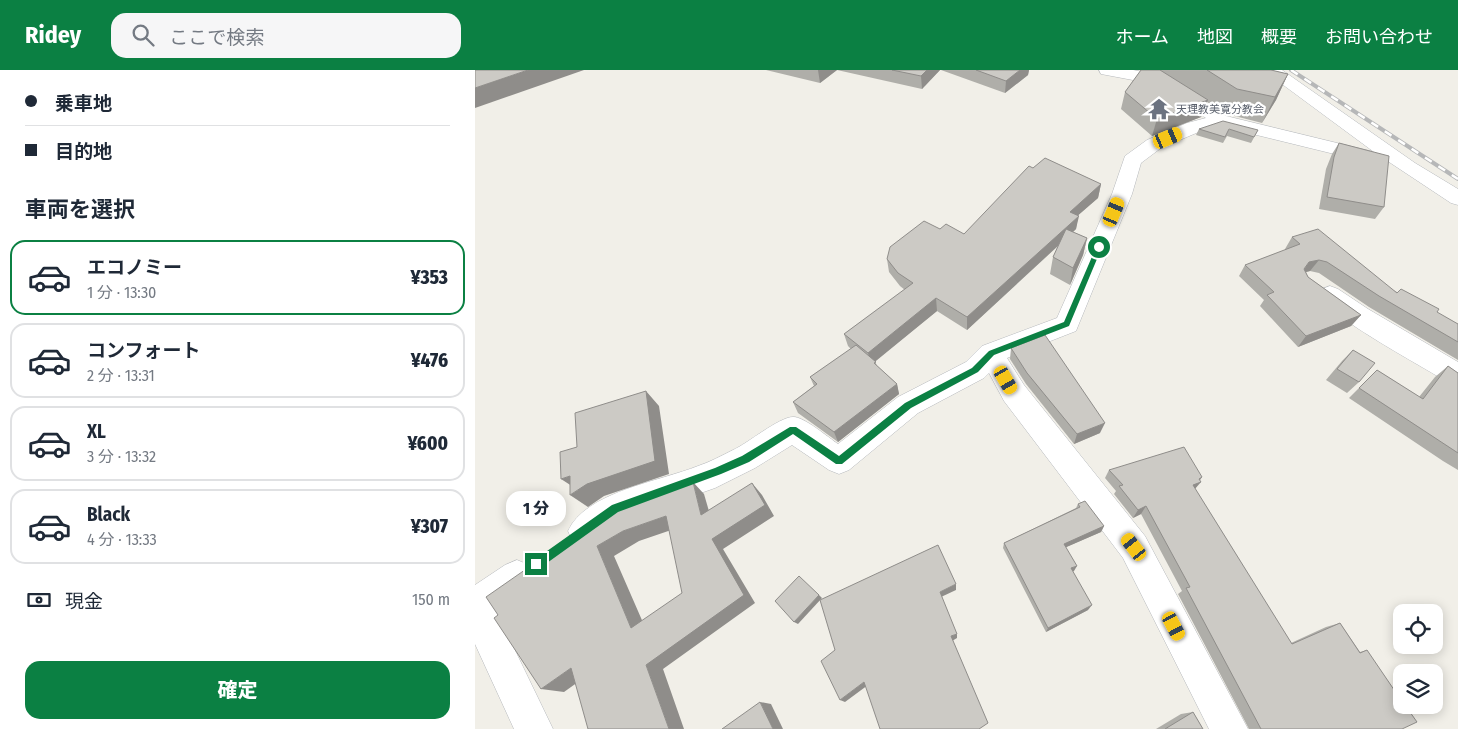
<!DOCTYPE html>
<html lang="ja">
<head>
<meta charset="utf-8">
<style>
  :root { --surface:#fff; --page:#f6f6f7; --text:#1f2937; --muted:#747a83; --line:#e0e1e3; --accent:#0b8043 }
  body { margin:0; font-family:"Fira Sans Condensed","Noto Sans JP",sans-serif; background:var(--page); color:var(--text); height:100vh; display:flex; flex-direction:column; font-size:19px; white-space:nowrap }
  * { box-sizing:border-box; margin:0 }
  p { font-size:16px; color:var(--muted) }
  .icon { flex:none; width:28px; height:28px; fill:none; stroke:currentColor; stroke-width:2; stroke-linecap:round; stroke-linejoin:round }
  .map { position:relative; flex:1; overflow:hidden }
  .drawer { display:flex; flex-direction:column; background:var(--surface); width:475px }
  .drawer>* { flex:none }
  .guide { display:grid; align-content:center; height:110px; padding:0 25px; background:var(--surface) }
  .buttons { position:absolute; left:918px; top:534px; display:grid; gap:10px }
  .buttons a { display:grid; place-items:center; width:50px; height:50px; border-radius:10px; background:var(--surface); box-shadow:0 2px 12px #0003; font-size:25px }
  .end { position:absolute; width:22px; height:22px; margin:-11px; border:6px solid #0b8043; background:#fff; box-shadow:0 0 0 2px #fff }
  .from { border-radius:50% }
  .bubble { position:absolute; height:35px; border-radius:15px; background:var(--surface); box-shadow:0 2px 12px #0003; font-size:16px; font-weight:800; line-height:35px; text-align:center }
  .car { position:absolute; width:15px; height:30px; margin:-15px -8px; border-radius:6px; box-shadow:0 0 4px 1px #0007; background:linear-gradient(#f5c518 24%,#345 0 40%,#f5c518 0 76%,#345 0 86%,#f5c518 0) }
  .guide b { display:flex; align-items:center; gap:18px; height:48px; font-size:19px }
  .guide b+b { border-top:1px solid var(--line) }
  .guide i { width:12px; height:12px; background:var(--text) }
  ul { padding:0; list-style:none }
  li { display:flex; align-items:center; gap:15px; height:75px; margin:0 10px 8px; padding:0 15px; border:2px solid var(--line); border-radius:15px }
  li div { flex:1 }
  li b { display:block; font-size:19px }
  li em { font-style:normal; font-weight:800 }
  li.on { border-color:var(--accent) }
  li>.icon { width:45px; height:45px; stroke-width:1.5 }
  h2 { padding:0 25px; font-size:22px; line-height:60px }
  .pay { display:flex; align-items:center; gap:12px; height:55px; padding:0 25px; font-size:19px }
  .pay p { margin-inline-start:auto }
  .action { display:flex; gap:10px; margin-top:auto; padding:10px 25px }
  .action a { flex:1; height:58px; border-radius:15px; background:var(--accent); color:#fff; font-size:20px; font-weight:800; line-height:58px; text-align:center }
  header { display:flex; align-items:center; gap:30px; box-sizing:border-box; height:70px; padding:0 25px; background:var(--accent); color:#fff }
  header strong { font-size:24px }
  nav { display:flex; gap:28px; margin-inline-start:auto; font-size:18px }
  .search { width:350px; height:45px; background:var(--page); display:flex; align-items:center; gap:12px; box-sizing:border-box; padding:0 18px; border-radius:15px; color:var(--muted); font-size:19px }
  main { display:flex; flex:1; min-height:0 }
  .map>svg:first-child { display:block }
</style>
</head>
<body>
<header>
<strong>Ridey</strong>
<div class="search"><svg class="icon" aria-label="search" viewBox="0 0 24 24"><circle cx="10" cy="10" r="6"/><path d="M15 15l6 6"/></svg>ここで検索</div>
<nav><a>ホーム</a><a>地図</a><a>概要</a><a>お問い合わせ</a></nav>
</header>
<main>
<section class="drawer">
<div class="guide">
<b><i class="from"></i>乗車地</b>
<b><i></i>目的地</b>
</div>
<h2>車両を選択</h2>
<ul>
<li class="on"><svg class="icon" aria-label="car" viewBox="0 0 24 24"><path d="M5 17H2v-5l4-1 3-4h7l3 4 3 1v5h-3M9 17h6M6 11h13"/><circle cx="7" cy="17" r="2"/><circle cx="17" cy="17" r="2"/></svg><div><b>エコノミー</b><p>1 分 · 13:30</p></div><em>¥353</em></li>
<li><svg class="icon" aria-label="car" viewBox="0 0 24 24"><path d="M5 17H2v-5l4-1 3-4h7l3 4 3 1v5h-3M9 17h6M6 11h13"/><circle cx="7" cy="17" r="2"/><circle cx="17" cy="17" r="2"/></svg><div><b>コンフォート</b><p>2 分 · 13:31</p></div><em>¥476</em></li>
<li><svg class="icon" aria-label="car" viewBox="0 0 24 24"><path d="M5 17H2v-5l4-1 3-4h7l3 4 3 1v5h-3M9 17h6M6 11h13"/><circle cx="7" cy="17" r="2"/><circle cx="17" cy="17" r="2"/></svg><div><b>XL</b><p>3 分 · 13:32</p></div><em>¥600</em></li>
<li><svg class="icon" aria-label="car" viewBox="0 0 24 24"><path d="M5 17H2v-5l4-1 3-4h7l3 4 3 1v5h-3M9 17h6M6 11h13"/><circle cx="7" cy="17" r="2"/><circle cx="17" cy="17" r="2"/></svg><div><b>Black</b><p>4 分 · 13:33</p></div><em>¥307</em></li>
</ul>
<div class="pay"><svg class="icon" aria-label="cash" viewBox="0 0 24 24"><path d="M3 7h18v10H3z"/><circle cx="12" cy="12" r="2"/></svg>現金<p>150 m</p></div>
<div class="action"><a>確定</a></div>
</section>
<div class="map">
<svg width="983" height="659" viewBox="0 0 983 659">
  <rect width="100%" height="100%" fill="#f1efe8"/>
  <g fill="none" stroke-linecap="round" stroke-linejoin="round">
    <g stroke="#b5b8bc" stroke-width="1">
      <g id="street">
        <path d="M624,0H658L690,6L751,46L899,82L788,0H807L940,93L983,119V135L976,133L905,86L903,91L896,93L745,56L726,61L686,78L666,93L657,124L601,261L532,288L549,315L670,466L773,659H734L648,488L529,331L514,303L509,308L443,343L374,400L364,404L354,400L317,375L280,398L240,418L151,449L120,472L109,477L98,472L93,461C110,422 186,411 223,396C235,392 246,386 258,380C272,374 304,347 318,347C328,346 354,368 363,374L423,327L491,292L507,276L582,248L637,124L650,86L672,70L712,53L731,48L679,14L626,4Z"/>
        <path d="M855,216L863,219L893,239L983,292V316L974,313C947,296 856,248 843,225L847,219Z"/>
        <polygon points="42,490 54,495 59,507 54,519 21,541 78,659 39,659 0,574 0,515 30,495"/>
      </g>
    </g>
    <use href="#street" fill="#fff" fill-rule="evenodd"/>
    <g stroke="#b6b7b8" stroke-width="4">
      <polyline id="rail" points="816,0 983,109"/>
    </g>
    <use href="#rail" stroke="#fff" stroke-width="2.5" stroke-dasharray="8" stroke-linecap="butt"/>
  </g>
  <g fill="#afaea9">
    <polygon points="291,0 362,0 345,13"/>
    <polygon points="362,0 465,0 447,19"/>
    <polygon points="466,0 554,0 553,5 530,23"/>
    <polygon points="666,0 796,0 813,4 801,30 787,53 752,44 732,32 726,47 677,66 646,39 650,22"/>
    <polygon points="724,59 783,60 776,73 752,66 748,73 721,65"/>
    <polygon points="864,73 909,137 900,149 844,139 851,99 857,84"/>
    <polygon points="558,98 626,114 623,128 603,145 601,159 598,162 612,168 608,185 595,215 575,204 578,187 583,176 492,260 462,241 400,291 402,296 422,314 424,324 363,372 323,343 318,332 339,316 335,307 376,279 373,276 369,264 430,220 425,216 414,202 412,189 465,159 489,164"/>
    <polygon points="817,167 983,254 983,290 894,237 844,203 835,201 831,202 833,207 886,245 876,256 823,277 785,236 789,230 764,206 770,195 811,180 810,179"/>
    <polygon points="536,278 625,363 599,374 551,314 535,289"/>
    <polygon points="878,280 884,312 872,323 851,310 867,291"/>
    <polygon points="973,296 983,303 983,400 968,391 874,328 902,300 944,327 960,307"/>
    <polygon points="634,400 727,407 720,419 816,573 851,557 865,553 885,582 892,580 927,659 774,659 703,524 707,521 666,444 658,448 639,424 641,421 630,408"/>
    <polygon points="603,434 629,456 626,462 591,477 599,501 598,501 613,540 571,562 528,478 529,473 601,438"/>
    <polygon points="718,642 728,659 681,659 706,644"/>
  </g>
  <g fill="#8f8d8a">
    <polygon points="53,0 109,0 0,38 0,18"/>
    <polygon points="343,0 362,0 345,13"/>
    <polygon points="452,0 465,0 447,19 446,6"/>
    <polygon points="545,0 554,0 553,5 530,23 531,11"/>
    <polygon points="813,4 801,30 787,53 800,27"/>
    <polygon points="733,30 726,47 677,66 682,49"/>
    <polygon points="626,114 623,128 592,155 595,142"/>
    <polygon points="604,146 601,159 492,260 492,247"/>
    <polygon points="612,168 608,185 595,215 598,198"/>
    <polygon points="844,190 835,201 827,203 834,192"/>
    <polygon points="461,228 462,241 396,295 393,283"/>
    <polygon points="886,245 876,256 823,277 831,266"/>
    <polygon points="422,314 424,324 363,372 359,362"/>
    <polygon points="171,321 184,336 194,404 129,426 113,437 95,425 103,420 86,409 95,406"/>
    <polygon points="630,353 625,363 599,374 602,364"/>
    <polygon points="727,407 722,413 726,412 719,420 711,423 724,409"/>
    <polygon points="218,412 229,424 238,455 226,445"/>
    <polygon points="277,413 287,425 299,446 248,479 280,533 188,599 209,659 194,659 171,595 237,469"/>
    <polygon points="671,436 666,444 658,448 663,440"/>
    <polygon points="191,446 205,457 164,471 139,486 173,564 156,558 122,476 148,461"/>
    <polygon points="629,456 626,462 587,479 589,474"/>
    <polygon points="602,496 599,501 593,503 596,498"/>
    <polygon points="481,514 481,520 466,527 465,522"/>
    <polygon points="344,525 347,528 323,554 319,552"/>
    <polygon points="617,535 613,540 571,562 573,558"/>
    <polygon points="482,564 482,568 477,571 476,566"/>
    <polygon points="96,598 117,602 89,622 66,619"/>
    <polygon points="389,612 393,615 370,632 365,630"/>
    <polygon points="285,632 296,634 308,659 298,659"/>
  </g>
  <g fill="#cccac5" stroke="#8f8d8a" fill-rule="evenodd">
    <polygon points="0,0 53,0 0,18"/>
    <polygon points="417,0 452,0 446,6"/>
    <polygon points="501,0 545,0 531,11"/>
    <polygon points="666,0 685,0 733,30 682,49 650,22"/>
    <polygon points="732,0 796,0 813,4 800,27 762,19"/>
    <polygon points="748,51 783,60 779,67 754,59 750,67 724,59"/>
    <polygon points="864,73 914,86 909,137 852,127 859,87"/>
    <polygon points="570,88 626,114 595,142 604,146 492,247 461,228 393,283 369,264 438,213 423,203 412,189 415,177 449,151 465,159 471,154 489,164 554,96 558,98"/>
    <polygon points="591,159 612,168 598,198 578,187"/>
    <polygon points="843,159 922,223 926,219 964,239 962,242 983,254 983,272 904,226 852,192 844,190 834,192 829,199 833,207 886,245 831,266 792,225 799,222 770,195 825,174 817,167"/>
    <polygon points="570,265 630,353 602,364 552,303 536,278"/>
    <polygon points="381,275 401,292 399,293 422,314 359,362 318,332 342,314 335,307"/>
    <polygon points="878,280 900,293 884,312 862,299"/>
    <polygon points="973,296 983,303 983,383 884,318 902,300 948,329"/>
    <polygon points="171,321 180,391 112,414 95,425 95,406 86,409 85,382 102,377 100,343"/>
    <polygon points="709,377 727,407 724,409 726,412 718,415 817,574 865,553 885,583 892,580 926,630 926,635 930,635 942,652 927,659 786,659 711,518 715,517 671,436 663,440 644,416 648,415 634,400"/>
    <path d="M218,412L226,445L277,413L290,435L237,469L269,525L171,595L194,659H113L96,598L66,619L19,548L23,545L11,527L136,440ZM191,446L207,523L156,558L122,476L148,461Z"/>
    <polygon points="610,431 629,456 589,474 602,496 596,498 617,535 573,558 529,473 605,437 603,434"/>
    <polygon points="463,475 481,514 465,522 482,564 476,566 513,653 504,659 405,659 389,612 365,630 346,591 360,580 345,530"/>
    <polygon points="324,506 344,525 319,552 300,531"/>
    <polygon points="285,632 298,659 247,659"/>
    <polygon points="718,642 728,659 690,659"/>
  </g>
  <polygon fill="#0b8043" points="622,175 627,177 594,256 519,285 503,302 436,338 367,394 361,394 318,364 274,392 246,404 143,442 65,498 58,498 58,491 137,435 240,398 267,386 315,357 321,357 364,386 430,333 497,298 514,281 589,252"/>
  <defs>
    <g id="temple-bare" transform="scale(1.725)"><path d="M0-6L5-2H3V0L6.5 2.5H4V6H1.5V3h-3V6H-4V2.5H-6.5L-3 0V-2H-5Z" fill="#6b7280" stroke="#fff" stroke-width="2.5" paint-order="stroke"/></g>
  </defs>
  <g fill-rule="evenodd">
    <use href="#temple-bare" x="684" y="39"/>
  </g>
  <g text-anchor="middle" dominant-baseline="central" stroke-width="4.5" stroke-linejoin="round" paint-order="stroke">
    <g font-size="11" fill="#5b616d" stroke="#fff" text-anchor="start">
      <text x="701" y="39">天理教美寛分教会</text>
    </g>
  </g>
</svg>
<div class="buttons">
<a><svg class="icon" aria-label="locate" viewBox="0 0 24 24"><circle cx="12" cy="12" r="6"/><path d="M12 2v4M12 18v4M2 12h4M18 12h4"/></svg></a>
<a><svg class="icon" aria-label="layers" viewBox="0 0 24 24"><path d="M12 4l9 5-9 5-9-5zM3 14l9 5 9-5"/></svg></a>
</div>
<i class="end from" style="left:624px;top:177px"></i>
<i class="end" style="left:61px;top:494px"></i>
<div class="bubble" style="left:31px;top:421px;width:60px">1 分</div>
<i class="car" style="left:693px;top:68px;rotate:67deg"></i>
<i class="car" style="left:639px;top:142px;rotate:23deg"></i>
<i class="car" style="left:531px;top:310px;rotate:150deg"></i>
<i class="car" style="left:659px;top:477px;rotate:322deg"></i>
<i class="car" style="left:699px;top:556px;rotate:152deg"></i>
</div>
</main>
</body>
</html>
